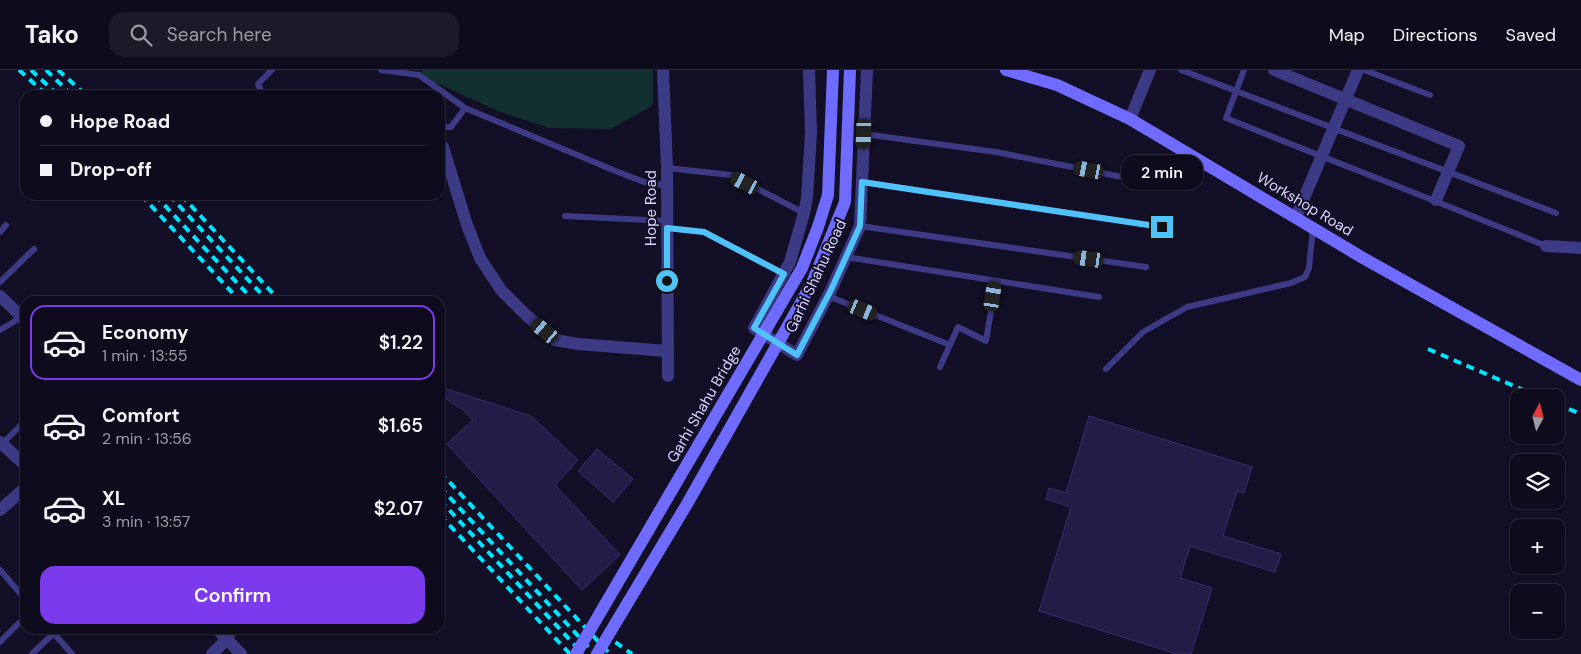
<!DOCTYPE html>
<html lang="en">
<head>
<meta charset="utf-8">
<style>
  :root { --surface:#0e0b1c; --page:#1c1929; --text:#f1f3f6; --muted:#9b9ba3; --line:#2e2b3b; --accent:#7c3aed }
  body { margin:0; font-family:"DM Sans",sans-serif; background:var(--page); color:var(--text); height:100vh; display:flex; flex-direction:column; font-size:19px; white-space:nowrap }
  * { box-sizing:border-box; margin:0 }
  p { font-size:16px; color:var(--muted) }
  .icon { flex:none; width:28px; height:28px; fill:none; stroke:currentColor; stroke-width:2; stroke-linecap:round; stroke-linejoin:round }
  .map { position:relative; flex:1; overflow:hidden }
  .panel { position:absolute; left:20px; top:226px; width:425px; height:338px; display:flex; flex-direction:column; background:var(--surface); border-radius:15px; box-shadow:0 1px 4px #0004,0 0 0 1px var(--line) }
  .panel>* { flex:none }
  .hud { position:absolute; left:20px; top:20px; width:425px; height:110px; border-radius:15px; box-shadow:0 1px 4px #0004,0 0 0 1px var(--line); display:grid; align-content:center; height:110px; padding:0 20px; background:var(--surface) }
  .needle { width:32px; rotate:7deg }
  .buttons { position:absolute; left:1510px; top:319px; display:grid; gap:10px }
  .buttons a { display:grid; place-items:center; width:55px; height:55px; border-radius:10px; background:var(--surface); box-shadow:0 1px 4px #0004,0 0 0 1px var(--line); font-size:25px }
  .end { position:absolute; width:22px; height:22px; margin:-11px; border:6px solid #4fc3f7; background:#111; box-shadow:0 0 0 2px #111 }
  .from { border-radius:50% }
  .bubble { position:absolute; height:35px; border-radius:15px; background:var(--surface); box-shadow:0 1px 4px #0004,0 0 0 1px var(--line); font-size:16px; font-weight:600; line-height:35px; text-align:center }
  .car { position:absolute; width:15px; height:30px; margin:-15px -8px; border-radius:6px; box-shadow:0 0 4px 1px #0007; background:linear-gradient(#222 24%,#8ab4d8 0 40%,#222 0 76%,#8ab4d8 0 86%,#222 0) }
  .hud b { display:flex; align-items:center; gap:18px; height:48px; font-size:19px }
  .hud b+b { border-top:1px solid var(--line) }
  .hud i { width:12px; height:12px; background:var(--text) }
  ul { padding:9px 0 0; list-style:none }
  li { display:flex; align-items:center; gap:15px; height:75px; margin:0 10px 8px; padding:0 10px; border:2px solid transparent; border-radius:15px }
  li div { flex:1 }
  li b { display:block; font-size:19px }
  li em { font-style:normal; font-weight:600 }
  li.active { border-color:var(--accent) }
  li>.icon { width:45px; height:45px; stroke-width:1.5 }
  .cta { display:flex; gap:10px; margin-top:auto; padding:10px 20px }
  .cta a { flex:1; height:58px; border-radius:15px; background:var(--accent); color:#fff; font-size:20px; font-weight:600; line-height:58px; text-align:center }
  header { display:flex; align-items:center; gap:30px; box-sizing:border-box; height:70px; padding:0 25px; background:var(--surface); border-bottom:1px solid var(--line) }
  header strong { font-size:24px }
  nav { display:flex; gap:28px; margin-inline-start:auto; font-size:18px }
  .search { width:350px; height:45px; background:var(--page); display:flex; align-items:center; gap:12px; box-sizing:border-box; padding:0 18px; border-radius:15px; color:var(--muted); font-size:19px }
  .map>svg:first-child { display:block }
</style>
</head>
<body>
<header>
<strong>Tako</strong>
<div class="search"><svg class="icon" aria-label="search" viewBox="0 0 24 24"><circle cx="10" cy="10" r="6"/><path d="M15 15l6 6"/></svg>Search here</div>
<nav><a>Map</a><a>Directions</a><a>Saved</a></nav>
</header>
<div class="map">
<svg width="1581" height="584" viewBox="0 0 1581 584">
  <rect width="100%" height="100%" fill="#130f26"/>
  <polygon fill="#12302f" points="423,0 653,0 653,35 611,59 549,58 498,41 419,5"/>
  <g fill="#241b47" stroke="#3b2d73">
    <polygon points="440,317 531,346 578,390 555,415 620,485 582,520 447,374 473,350 464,341 440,324"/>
    <polygon points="1089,346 1252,397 1244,423 1237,421 1223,466 1281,484 1275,502 1190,476 1180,508 1212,518 1191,584 1177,584 1039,541 1071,437 1046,429 1049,418 1066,423"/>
    <polygon points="597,379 633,409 613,432 578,401"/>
  </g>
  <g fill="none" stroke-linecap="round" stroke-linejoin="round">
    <g stroke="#3d3a85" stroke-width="6">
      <polyline points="381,0 419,5 465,38"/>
      <polyline points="1181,0 1556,143"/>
      <path d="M1244,0L1226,48C1332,91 1440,132 1546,176"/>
      <polyline points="1364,0 1430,25"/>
      <polyline points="263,25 258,14 272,0"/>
      <polyline points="440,57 451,57 465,38 618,102 644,112 667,116"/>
      <polyline points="864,64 996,82 1163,115"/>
      <polyline points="667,98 731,105 804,143"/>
      <polyline points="862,112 1162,157"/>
      <polyline points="565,146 667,151"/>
      <polyline points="860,156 1146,197"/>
      <polyline points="667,158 704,162 784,204"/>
      <polyline points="0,162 6,155"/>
      <polyline points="846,187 1099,227"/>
      <polyline points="0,212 34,179"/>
      <polyline points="828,226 950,275"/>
      <polyline points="0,260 22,247"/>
      <polyline points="940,297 958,257 986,271 996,211"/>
      <polyline points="1106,299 1143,262 1187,237 1291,213 1305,207 1309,198 1313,158"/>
      <polyline points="7,369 25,351"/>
      <polyline points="0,500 25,529"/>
      <polyline points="50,559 72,584"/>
      <polyline points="227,569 239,559"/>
      <polyline points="0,572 25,547"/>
      <polyline points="32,584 54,563"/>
    </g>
    <g stroke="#3d3a85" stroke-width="12">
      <polyline points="663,0 667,98 668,306"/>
      <polyline points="809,0 811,63 807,128 804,143 790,192 754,258 797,285 831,220 860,156 867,0"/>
      <polyline points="1274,0 1459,76 1436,130"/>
      <polyline points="1130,49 1150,0"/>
      <polyline points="440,74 443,77 467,155 480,188 501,220 525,244 555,270 578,274 667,281"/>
      <polyline points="1296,147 1358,0"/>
      <polyline points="1546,176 1581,178"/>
      <polyline points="0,226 25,250"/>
      <polyline points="0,372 25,395"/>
      <polyline points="0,440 25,418"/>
      <polyline points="217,559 241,584"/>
      <polyline points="212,584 227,569"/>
    </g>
    <polyline stroke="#6f6bff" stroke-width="12" points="1006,0 1057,15 1130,49 1363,188 1581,310"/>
    <g stroke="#00e5ff" stroke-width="4" stroke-dasharray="8 6" stroke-linecap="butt">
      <polyline points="19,0 47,25"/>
      <polyline points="31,0 58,25"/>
      <polyline points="46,0 72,25"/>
      <polyline points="58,0 86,25"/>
      <polyline points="141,125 240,231"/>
      <polyline points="155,125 254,231"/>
      <polyline points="169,125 268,231"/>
      <polyline points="181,125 280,231"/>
      <polyline points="1428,279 1542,328"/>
      <polyline points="1556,334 1581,344"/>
      <polyline points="440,402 610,584"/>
      <polyline points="440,417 595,584"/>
      <polyline points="440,430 583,584"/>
      <polyline points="440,445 570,584"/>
      <polyline points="604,564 632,584"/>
    </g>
    <g stroke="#6f6bff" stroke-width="12">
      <polyline points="576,584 802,198 818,157 828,125 833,0"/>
      <polyline points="597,584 687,434 812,213 845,132 850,0"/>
    </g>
  </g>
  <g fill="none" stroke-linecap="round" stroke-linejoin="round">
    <polyline stroke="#4fc3f7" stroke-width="6" points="667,211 667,158 704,162 784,204 754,258 797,285 831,220 860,156 862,112 1162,157"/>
  </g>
  <g text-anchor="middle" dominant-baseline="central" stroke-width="4" stroke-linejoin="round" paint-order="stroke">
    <g font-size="15" fill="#d9d4ff" stroke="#130f26">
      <text transform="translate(1305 134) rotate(31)">Workshop Road</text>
      <text transform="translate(651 138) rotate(-90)">Hope Road</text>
      <text transform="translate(816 206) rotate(-65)">Garhi Shahu Road</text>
      <text transform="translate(704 334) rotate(-60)">Garhi Shahu Bridge</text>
    </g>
  </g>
</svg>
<div class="buttons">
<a><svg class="needle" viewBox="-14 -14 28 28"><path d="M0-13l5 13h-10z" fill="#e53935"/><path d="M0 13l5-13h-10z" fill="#9b9ba3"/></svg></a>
<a><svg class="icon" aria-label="layers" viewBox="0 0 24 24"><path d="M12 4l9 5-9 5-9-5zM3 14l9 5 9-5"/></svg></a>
<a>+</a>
<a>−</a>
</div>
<i class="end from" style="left:667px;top:211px"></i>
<i class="end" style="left:1162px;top:157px"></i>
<div class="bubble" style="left:1121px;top:85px;width:82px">2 min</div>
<i class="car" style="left:864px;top:64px;rotate:182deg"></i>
<i class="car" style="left:1089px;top:100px;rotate:281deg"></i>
<i class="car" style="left:745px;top:113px;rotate:297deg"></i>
<i class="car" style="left:1089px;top:189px;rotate:278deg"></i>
<i class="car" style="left:993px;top:226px;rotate:9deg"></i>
<i class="car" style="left:863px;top:240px;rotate:112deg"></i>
<i class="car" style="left:545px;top:261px;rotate:310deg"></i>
<div class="hud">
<b><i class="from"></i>Hope Road</b>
<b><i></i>Drop-off</b>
</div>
<section class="panel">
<ul>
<li class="active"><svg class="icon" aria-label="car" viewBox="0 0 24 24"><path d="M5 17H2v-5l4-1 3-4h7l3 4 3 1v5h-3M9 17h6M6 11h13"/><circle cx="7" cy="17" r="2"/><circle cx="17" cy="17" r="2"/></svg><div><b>Economy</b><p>1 min · 13:55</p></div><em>$1.22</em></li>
<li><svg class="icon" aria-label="car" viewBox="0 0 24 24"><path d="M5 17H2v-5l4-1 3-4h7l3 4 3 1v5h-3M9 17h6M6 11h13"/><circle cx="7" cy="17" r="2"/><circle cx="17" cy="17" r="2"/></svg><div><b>Comfort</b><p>2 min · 13:56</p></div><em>$1.65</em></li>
<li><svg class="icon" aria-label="car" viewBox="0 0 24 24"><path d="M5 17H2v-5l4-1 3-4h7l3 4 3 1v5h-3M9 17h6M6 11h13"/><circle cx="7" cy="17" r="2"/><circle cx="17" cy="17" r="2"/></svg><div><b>XL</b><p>3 min · 13:57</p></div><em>$2.07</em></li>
</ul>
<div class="cta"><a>Confirm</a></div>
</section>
</div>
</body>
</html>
